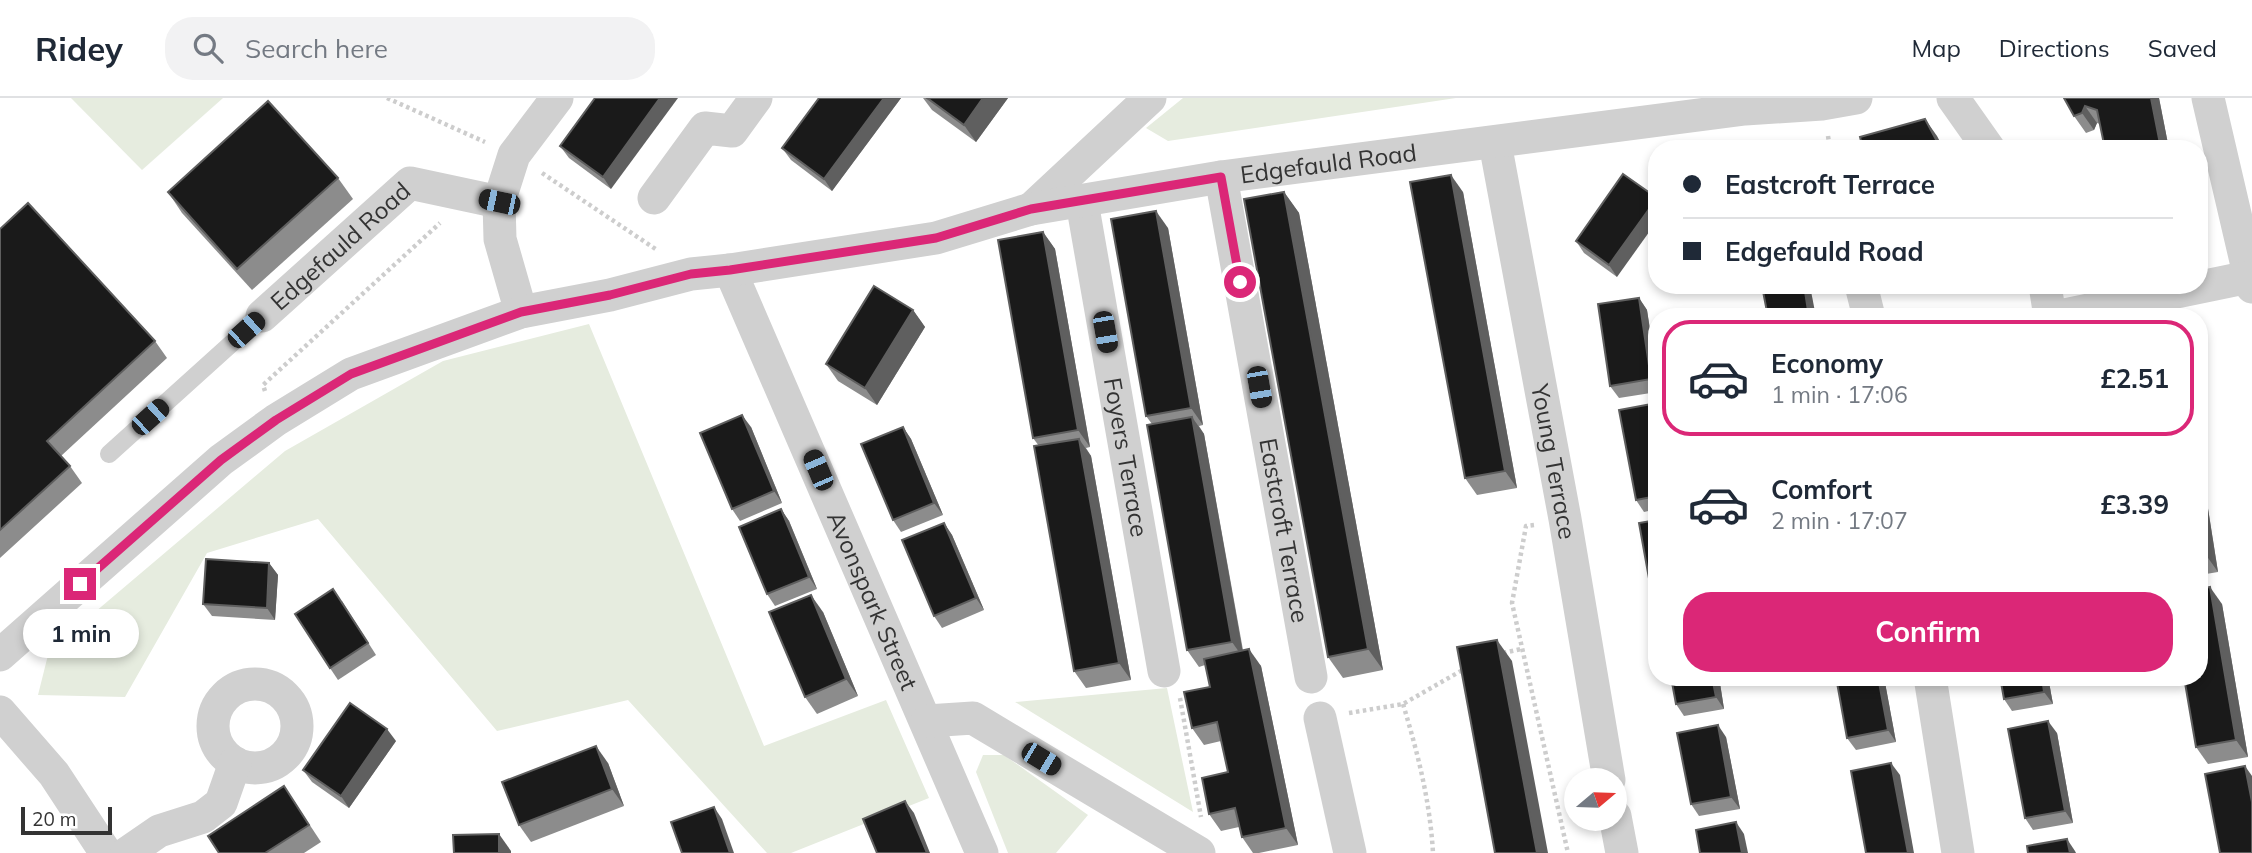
<!DOCTYPE html>
<html lang="en">
<head>
<meta charset="utf-8">
<style>
  :root { --surface:#fff; --page:#f2f2f3; --text:#1f2937; --muted:#747a83; --line:#e0e1e3; --accent:#db2777 }
  body { margin:0; font-family:Mulish,sans-serif; background:var(--page); color:var(--text); height:100vh; display:flex; flex-direction:column; font-size:26px; white-space:nowrap }
  * { box-sizing:border-box; margin:0 }
  p { font-size:23px; color:var(--muted) }
  .icon { flex:none; width:38px; height:38px; fill:none; stroke:currentColor; stroke-width:2; stroke-linecap:round; stroke-linejoin:round }
  .map { position:relative; flex:1; overflow:hidden }
  .details { position:absolute; left:1648px; top:210px; width:560px; height:378px; display:flex; flex-direction:column; background:var(--surface); border-radius:28px; box-shadow:0 4px 10px #0003 }
  .details>* { flex:none }
  .guide { position:absolute; left:1648px; top:42px; width:560px; height:154px; border-radius:28px; box-shadow:0 4px 10px #0003; display:grid; align-content:center; height:154px; padding:0 35px; background:var(--surface) }
  .needle { width:46px; rotate:71deg }
  .fabs { position:absolute; left:1564px; top:670px; display:grid; gap:14px }
  .fabs a { display:grid; place-items:center; width:63px; height:63px; border-radius:50%; background:var(--surface); box-shadow:0 4px 10px #0003; font-size:35px }
  .scale { position:absolute; left:21px; bottom:18px; width:91px; box-sizing:border-box; padding-left:7px; border:4px solid #333; border-top:0; font-size:19px; line-height:24px; white-space:nowrap; color:#333; -webkit-text-stroke:5px #fff; paint-order:stroke }
  .end { position:absolute; width:32px; height:32px; margin:-16px; border:9px solid #db2777; background:#fff; box-shadow:0 0 0 4px #fff }
  .from { border-radius:50% }
  .bubble { position:absolute; height:49px; border-radius:24px; background:var(--surface); box-shadow:0 4px 10px #0003; font-size:23px; font-weight:700; line-height:49px; text-align:center }
  .car { position:absolute; width:21px; height:42px; margin:-21px -10px; border-radius:9px; box-shadow:0 0 5px 2px #0007; background:linear-gradient(#222 24%,#8ab4d8 0 40%,#222 0 76%,#8ab4d8 0 86%,#222 0) }
  .guide b { display:flex; align-items:center; gap:24px; height:66px; font-size:26px }
  .guide b+b { border-top:2px solid var(--line) }
  .guide i { width:18px; height:18px; background:var(--text) }
  ul { padding:12px 0 0; list-style:none }
  li { display:flex; align-items:center; gap:21px; height:116px; margin:0 14px 10px; padding:0 21px; border:4px solid transparent; border-radius:28px }
  li div { flex:1 }
  li b { display:block; font-size:26px }
  li em { font-style:normal; font-weight:700 }
  li.selected { border-color:var(--accent) }
  li>.icon { width:63px; height:63px; stroke-width:1.5 }
  .button { display:flex; gap:14px; margin-top:auto; padding:14px 35px }
  .button a { flex:1; height:80px; border-radius:28px; background:var(--accent); color:#fff; font-size:28px; font-weight:700; line-height:80px; text-align:center }
  header { display:flex; align-items:center; gap:42px; box-sizing:border-box; height:98px; padding:0 35px; background:var(--surface); border-bottom:2px solid var(--line) }
  header strong { font-size:33px }
  nav { display:flex; gap:38px; margin-inline-start:auto; font-size:24px }
  .search { width:490px; height:63px; background:var(--page); display:flex; align-items:center; gap:18px; box-sizing:border-box; padding:0 24px; border-radius:28px; color:var(--muted); font-size:26px }
  .map>svg:first-child { display:block }
</style>
</head>
<body>
<header>
<strong>Ridey</strong>
<div class="search"><svg class="icon" aria-label="search" viewBox="0 0 24 24"><circle cx="10" cy="10" r="6"/><path d="M15 15l6 6"/></svg>Search here</div>
<nav><a>Map</a><a>Directions</a><a>Saved</a></nav>
</header>
<div class="map">
<svg width="2252" height="755" viewBox="0 0 2252 755">
  <rect width="100%" height="100%" fill="#fff"/>
  <g fill="#e6ecdf">
    <polygon points="71,0 223,0 142,72"/>
    <polygon points="1183,0 1456,0 1168,43 1146,30"/>
    <polygon points="589,226 764,648 886,602 929,700 791,755 767,755 628,602 497,633 318,421 207,455 125,599 38,597 49,553 285,353 443,263"/>
    <polygon points="1167,590 1193,714 1015,604"/>
    <polygon points="983,657 1004,657 1088,717 1056,755 1008,755 976,674"/>
  </g>
  <g fill="none" stroke-linecap="round" stroke-linejoin="round">
    <g stroke="#cdcdcd" stroke-width="4.5" stroke-dasharray="3.5 3.5" stroke-linecap="butt">
      <polyline points="387,0 485,44"/>
      <polyline points="1828,38 1830,51"/>
      <polyline points="542,75 657,152"/>
      <polyline points="265,293 263,287 440,125"/>
      <polyline points="1534,427 1526,428 1512,505 1568,755"/>
      <polyline points="1503,555 1521,551"/>
      <polyline points="1180,600 1201,719"/>
      <path d="M1403,606C1418,656 1430,703 1433,755"/>
      <polyline points="1349,615 1403,606 1466,570"/>
    </g>
    <polyline stroke="#d0d0d0" stroke-width="18" points="109,356 262,218"/>
    <g stroke="#d0d0d0" stroke-width="33">
      <polyline points="1953,0 1989,51"/>
      <polyline points="2208,0 2252,189"/>
      <path id="s1" d="M1495,45L1565,421L1609,682"/>
      <path id="s2" d="M1221,79L1311,579"/>
      <polyline points="654,100 705,30 732,33 756,0"/>
      <path id="s3" d="M1082,104L1164,573"/>
      <polyline points="1031,111 1150,0"/>
      <path id="s4" d="M730,172L982,755"/>
      <polyline points="1861,187 1869,219"/>
      <polyline points="2045,187 2050,219"/>
      <polyline points="521,214 500,141 499,104 514,57 557,0"/>
      <path id="s5" d="M262,218L410,85L499,104"/>
      <polyline points="2055,219 2249,179"/>
      <path id="s6" d="M0,557L221,362L276,322L351,276L521,214L610,197L691,176L730,172L936,140L1031,111L1221,79L1745,11L1822,6L1856,0"/>
      <polyline points="1930,579 1958,755"/>
      <circle cx="255" cy="628" r="42"/>
      <polyline points="0,614 54,676 106,755"/>
      <polyline points="1320,620 1350,755"/>
      <polyline points="927,623 973,620 1199,755"/>
      <polyline points="1615,718 1622,755"/>
      <polyline points="127,755 159,733 203,719 221,705 235,665"/>
    </g>
  </g>
  <g fill="#8c8c8c">
    <polygon points="595,0 611,91 569,60 560,48"/>
    <polygon points="819,0 901,0 832,93 791,62 782,50"/>
    <polygon points="923,0 1008,0 976,44 932,12"/>
    <polygon points="2064,0 2159,0 2169,51 2105,51 2100,26 2097,25 2094,32 2086,35 2074,18"/>
    <polygon points="1623,76 1617,179 1584,155 1576,143"/>
    <polygon points="338,80 353,101 252,192 182,115 168,94"/>
    <polygon points="1284,94 1299,115 1383,572 1343,580 1328,559"/>
    <polygon points="1463,94 1517,390 1477,397 1465,380"/>
    <polygon points="1168,130 1203,327 1199,328 1204,336 1243,552 1261,568 1298,747 1259,755 1253,755 1242,739 1239,729 1221,733 1209,716 1228,674 1221,643 1204,647 1192,630 1210,589 1205,567 1199,569 1187,552 1152,326 1146,318"/>
    <polygon points="0,131 155,243 167,260 61,358 70,368 82,385 0,460"/>
    <polygon points="1043,134 1055,151 1090,349 1086,350 1091,358 1131,582 1086,590 1074,573 1039,348 1033,340"/>
    <polygon points="1639,200 1647,212 1657,278 1657,294 1619,300 1610,288"/>
    <polygon points="913,212 925,229 877,307 838,283 826,266"/>
    <polygon points="1657,305 1657,411 1644,414 1636,402"/>
    <polygon points="751,329 782,405 740,423 732,411"/>
    <polygon points="903,329 911,341 943,417 901,434 893,422"/>
    <polygon points="2200,360 2218,474 2200,477"/>
    <polygon points="781,411 789,423 817,491 775,508 767,496"/>
    <polygon points="1657,422 1657,505 1652,497"/>
    <polygon points="944,425 952,437 984,512 942,530 934,518"/>
    <polygon points="269,465 278,477 275,522 212,518 203,506"/>
    <polygon points="342,503 376,557 338,582 330,570"/>
    <polygon points="2222,506 2248,659 2208,666 2196,649"/>
    <polygon points="823,514 858,598 817,616 805,599"/>
    <polygon points="1671,579 1719,579 1724,611 1684,618 1676,606"/>
    <polygon points="1836,579 1884,579 1896,644 1856,652 1847,640"/>
    <polygon points="2048,579 2053,606 2012,613 2004,601"/>
    <polygon points="2057,635 2073,725 2033,732 2025,720"/>
    <polygon points="1726,639 1740,711 1699,718 1691,706"/>
    <polygon points="396,643 349,710 312,684 303,672"/>
    <polygon points="608,665 624,708 531,744 519,727"/>
    <polygon points="284,688 321,744 304,755 219,755"/>
  </g>
  <g fill="#5f5f5f">
    <polygon points="660,0 678,0 611,91 603,79"/>
    <polygon points="884,0 901,0 832,93 824,81"/>
    <polygon points="983,0 1008,0 976,44 964,27"/>
    <polygon points="2151,0 2159,0 2169,51 2161,51"/>
    <polygon points="2085,8 2097,25 2094,32 2082,15"/>
    <polygon points="1925,21 1937,38 1944,51 1941,51"/>
    <polygon points="1451,77 1463,94 1517,390 1505,373"/>
    <polygon points="1284,94 1299,115 1383,572 1368,551"/>
    <polygon points="1657,100 1657,123 1617,179 1609,167"/>
    <polygon points="1156,113 1168,130 1203,327 1191,310"/>
    <polygon points="1043,134 1055,151 1090,349 1078,332"/>
    <polygon points="1804,187 1807,187 1811,193 1816,219 1809,219"/>
    <polygon points="1639,200 1647,212 1657,278 1657,290 1651,281"/>
    <polygon points="913,212 925,229 877,307 865,290"/>
    <polygon points="742,317 751,329 782,405 774,393"/>
    <polygon points="1192,319 1204,336 1244,561 1232,544"/>
    <polygon points="903,329 911,341 943,417 934,405"/>
    <polygon points="1079,341 1091,358 1131,582 1119,565"/>
    <polygon points="2200,360 2218,474 2206,457 2200,415"/>
    <polygon points="781,411 789,423 817,491 809,479"/>
    <polygon points="944,425 952,437 984,512 976,500"/>
    <polygon points="269,465 278,477 275,522 267,510"/>
    <polygon points="2210,489 2222,506 2248,659 2236,642"/>
    <polygon points="811,497 823,514 858,598 846,581"/>
    <polygon points="1497,542 1512,563 1548,755 1537,755"/>
    <polygon points="1249,551 1261,568 1298,747 1286,730"/>
    <polygon points="1712,579 1719,579 1724,611 1716,599"/>
    <polygon points="1878,579 1884,579 1896,644 1888,632"/>
    <polygon points="2042,579 2048,579 2053,606 2044,594"/>
    <polygon points="2048,623 2057,635 2073,725 2065,713"/>
    <polygon points="1718,627 1726,639 1740,711 1731,699"/>
    <polygon points="387,631 396,643 349,710 341,698"/>
    <polygon points="596,648 608,665 624,708 612,691"/>
    <polygon points="1891,665 1900,677 1914,755 1908,755"/>
    <polygon points="2245,668 2252,678 2252,704"/>
    <polygon points="905,703 914,715 930,755 927,755"/>
    <polygon points="714,709 722,721 734,755 730,755"/>
    <polygon points="1736,724 1744,736 1748,755 1742,755"/>
    <polygon points="499,736 511,753 511,755 499,755"/>
    <polygon points="2067,741 2075,753 2076,755 2070,755"/>
  </g>
  <g fill="#1a1a1a" stroke="#5f5f5f" stroke-width="2">
    <polygon points="595,0 660,0 603,79 560,48"/>
    <polygon points="819,0 884,0 824,81 782,50"/>
    <polygon points="927,0 983,0 964,27"/>
    <polygon points="2064,0 2151,0 2161,51 2105,51 2097,12 2085,8 2082,15 2074,18"/>
    <polygon points="268,3 338,80 237,171 168,94"/>
    <polygon points="1925,21 1941,51 1863,51 1860,39"/>
    <polygon points="1623,76 1657,100 1609,167 1576,143"/>
    <polygon points="1451,77 1505,373 1465,380 1410,84"/>
    <polygon points="1284,94 1368,551 1328,559 1244,101"/>
    <polygon points="28,105 155,243 47,343 70,368 0,432 0,131"/>
    <polygon points="1156,113 1191,310 1146,318 1111,121"/>
    <polygon points="1043,134 1078,332 1033,340 998,142"/>
    <polygon points="1767,187 1804,187 1809,219 1768,219 1762,188"/>
    <polygon points="874,188 913,212 865,290 826,266"/>
    <polygon points="1639,200 1651,281 1610,288 1598,206"/>
    <polygon points="2167,213 2168,219 2134,219"/>
    <polygon points="1657,305 1657,398 1636,402 1619,312"/>
    <polygon points="742,317 774,393 732,411 700,335"/>
    <polygon points="1192,319 1232,544 1187,552 1147,327"/>
    <polygon points="903,329 934,405 893,422 861,346"/>
    <polygon points="1079,341 1119,565 1074,573 1034,348"/>
    <polygon points="781,411 809,479 767,496 739,429"/>
    <polygon points="2200,415 2206,457 2200,458"/>
    <polygon points="1657,422 1657,496 1652,497 1639,425"/>
    <polygon points="944,425 976,500 934,518 902,442"/>
    <polygon points="206,461 269,465 267,510 203,506"/>
    <polygon points="2210,489 2236,642 2196,649 2184,579 2200,579 2200,491"/>
    <polygon points="333,491 368,545 330,570 295,516"/>
    <polygon points="811,497 846,581 805,599 769,514"/>
    <polygon points="1497,542 1537,755 1495,755 1457,549"/>
    <polygon points="1249,551 1286,730 1242,739 1235,710 1209,716 1202,680 1228,674 1217,624 1192,630 1184,594 1210,589 1204,561"/>
    <polygon points="1671,579 1712,579 1716,599 1676,606"/>
    <polygon points="1836,579 1878,579 1888,632 1847,640"/>
    <polygon points="2000,579 2042,579 2044,594 2004,601"/>
    <polygon points="350,605 387,631 341,698 303,672"/>
    <polygon points="2048,623 2065,713 2025,720 2008,631"/>
    <polygon points="1718,627 1731,699 1691,706 1677,635"/>
    <polygon points="596,648 612,691 519,727 502,684"/>
    <polygon points="1891,665 1908,755 1866,755 1851,673"/>
    <polygon points="2245,668 2252,704 2252,755 2220,755 2205,676"/>
    <polygon points="284,688 309,727 265,755 219,755 208,738"/>
    <polygon points="905,703 927,755 877,755 863,721"/>
    <polygon points="714,709 730,755 682,755 671,724"/>
    <polygon points="1736,724 1742,755 1700,755 1696,732"/>
    <polygon points="499,736 499,755 454,755 453,737"/>
    <polygon points="2067,741 2070,755 2028,755 2027,748"/>
  </g>
  <g fill="none" stroke-linecap="round" stroke-linejoin="round">
    <polyline stroke="#db2777" stroke-width="9" points="80,486 221,362 276,322 351,276 521,214 610,197 691,176 730,172 936,140 1031,111 1221,79 1240,184"/>
  </g>
  <g text-anchor="middle" dominant-baseline="central" stroke-width="7" stroke-linejoin="round" paint-order="stroke">
    <g font-size="24" fill="#333" stroke="#fff">
      <text stroke="none"><textPath href="#s6" startOffset="1454">Edgefauld Road</textPath></text>
      <text stroke="none"><textPath href="#s5" startOffset="105">Edgefauld Road</textPath></text>
      <text stroke="none"><textPath href="#s3" startOffset="259">Foyers Terrace</textPath></text>
      <text stroke="none"><textPath href="#s1" startOffset="324">Young Terrace</textPath></text>
      <text stroke="none"><textPath href="#s2" startOffset="359">Eastcroft Terrace</textPath></text>
      <text stroke="none"><textPath href="#s4" startOffset="360">Avonspark Street</textPath></text>
    </g>
  </g>
</svg>
<div class="fabs">
<a><svg class="needle" viewBox="-14 -14 28 28"><path d="M0-13l5 13h-10z" fill="#e53935"/><path d="M0 13l5-13h-10z" fill="#747a83"/></svg></a>
</div>
<div class="scale">20 m</div>
<i class="end from" style="left:1240px;top:184px"></i>
<i class="end" style="left:80px;top:486px"></i>
<div class="bubble" style="left:23px;top:511px;width:116px">1 min</div>
<i class="car" style="left:499px;top:104px;rotate:282deg"></i>
<i class="car" style="left:246px;top:232px;rotate:48deg"></i>
<i class="car" style="left:1105px;top:234px;rotate:170deg"></i>
<i class="car" style="left:1259px;top:289px;rotate:170deg"></i>
<i class="car" style="left:150px;top:319px;rotate:48deg"></i>
<i class="car" style="left:818px;top:372px;rotate:337deg"></i>
<i class="car" style="left:1041px;top:661px;rotate:121deg"></i>
<div class="guide">
<b><i class="from"></i>Eastcroft Terrace</b>
<b><i></i>Edgefauld Road</b>
</div>
<section class="details">
<ul>
<li class="selected"><svg class="icon" aria-label="car" viewBox="0 0 24 24"><path d="M5 17H2v-5l4-1 3-4h7l3 4 3 1v5h-3M9 17h6M6 11h13"/><circle cx="7" cy="17" r="2"/><circle cx="17" cy="17" r="2"/></svg><div><b>Economy</b><p>1 min · 17:06</p></div><em>£2.51</em></li>
<li><svg class="icon" aria-label="car" viewBox="0 0 24 24"><path d="M5 17H2v-5l4-1 3-4h7l3 4 3 1v5h-3M9 17h6M6 11h13"/><circle cx="7" cy="17" r="2"/><circle cx="17" cy="17" r="2"/></svg><div><b>Comfort</b><p>2 min · 17:07</p></div><em>£3.39</em></li>
</ul>
<div class="button"><a>Confirm</a></div>
</section>
</div>
</body>
</html>
